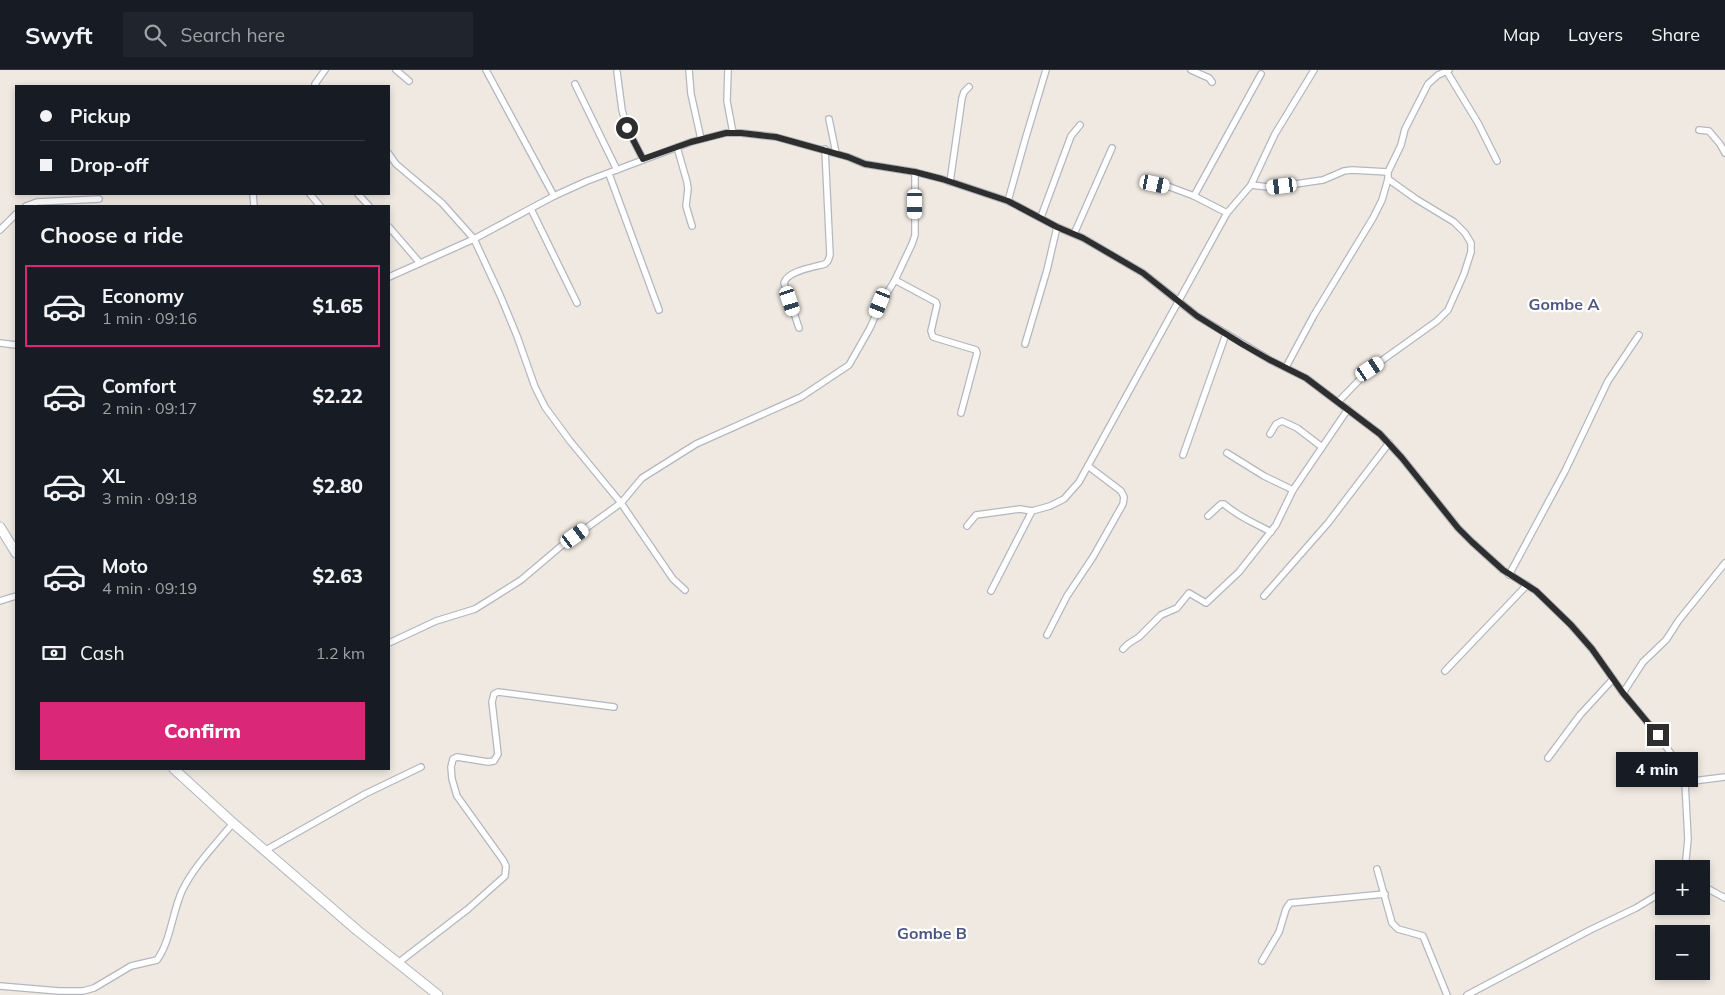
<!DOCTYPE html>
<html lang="en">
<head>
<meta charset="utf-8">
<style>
  :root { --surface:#171b24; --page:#20242c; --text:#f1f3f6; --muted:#9ea1a6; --line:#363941; --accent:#db2777 }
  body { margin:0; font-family:Mulish,sans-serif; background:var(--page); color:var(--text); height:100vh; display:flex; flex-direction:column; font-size:19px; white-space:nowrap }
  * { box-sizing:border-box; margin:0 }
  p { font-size:16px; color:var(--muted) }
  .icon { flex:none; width:28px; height:28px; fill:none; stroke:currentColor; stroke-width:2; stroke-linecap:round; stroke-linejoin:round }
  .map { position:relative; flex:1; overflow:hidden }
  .side { position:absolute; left:15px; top:135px; width:375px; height:565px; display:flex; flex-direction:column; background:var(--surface); border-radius:0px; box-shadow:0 2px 8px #0003 }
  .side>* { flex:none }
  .hud { position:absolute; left:15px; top:15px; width:375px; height:110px; border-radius:0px; box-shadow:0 2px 8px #0003; display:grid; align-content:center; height:110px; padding:0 25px; background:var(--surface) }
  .tools { position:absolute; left:1655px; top:790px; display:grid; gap:10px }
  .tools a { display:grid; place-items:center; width:55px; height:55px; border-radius:0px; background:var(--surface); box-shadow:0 2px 8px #0003; font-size:25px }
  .end { position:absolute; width:22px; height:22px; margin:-11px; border:6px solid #2e2e2e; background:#fff; box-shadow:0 0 0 2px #fff }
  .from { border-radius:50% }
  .bubble { position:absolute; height:35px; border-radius:0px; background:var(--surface); box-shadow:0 2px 8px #0003; font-size:16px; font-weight:800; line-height:35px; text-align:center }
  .car { position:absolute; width:15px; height:30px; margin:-15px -8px; border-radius:6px; box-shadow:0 0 4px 1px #0007; background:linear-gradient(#fff 24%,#345 0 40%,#fff 0 76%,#345 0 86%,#fff 0) }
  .hud b { display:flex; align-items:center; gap:18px; height:48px; font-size:19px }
  .hud b+b { border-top:1px solid var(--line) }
  .hud i { width:12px; height:12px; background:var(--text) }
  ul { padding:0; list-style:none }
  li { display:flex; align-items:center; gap:15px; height:82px; margin:0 10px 8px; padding:0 15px; border:2px solid transparent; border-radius:0px }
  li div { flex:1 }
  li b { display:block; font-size:19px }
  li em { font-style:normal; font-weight:800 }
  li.on { border-color:var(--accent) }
  li>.icon { width:45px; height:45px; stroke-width:1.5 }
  h2 { padding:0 25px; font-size:22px; line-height:60px }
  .pay { display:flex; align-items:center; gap:12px; height:55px; padding:0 25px; font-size:19px }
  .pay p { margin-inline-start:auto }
  .button { display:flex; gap:10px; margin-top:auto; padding:10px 25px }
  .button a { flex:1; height:58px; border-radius:0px; background:var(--accent); color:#fff; font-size:20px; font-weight:800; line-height:58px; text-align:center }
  header { display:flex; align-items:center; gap:30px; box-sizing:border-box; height:70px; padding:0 25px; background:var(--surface); border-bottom:1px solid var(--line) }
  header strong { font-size:24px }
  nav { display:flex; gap:28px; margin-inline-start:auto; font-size:18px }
  .search { width:350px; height:45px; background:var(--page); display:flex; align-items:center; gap:12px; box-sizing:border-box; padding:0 18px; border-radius:0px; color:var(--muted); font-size:19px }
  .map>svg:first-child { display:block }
</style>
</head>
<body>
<header>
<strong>Swyft</strong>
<div class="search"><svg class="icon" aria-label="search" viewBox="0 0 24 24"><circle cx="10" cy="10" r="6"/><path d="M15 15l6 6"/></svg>Search here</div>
<nav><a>Map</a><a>Layers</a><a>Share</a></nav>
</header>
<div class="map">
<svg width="1725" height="925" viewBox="0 0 1725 925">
  <rect width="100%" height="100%" fill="#efe9e1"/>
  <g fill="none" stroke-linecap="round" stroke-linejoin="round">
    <g stroke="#b4b7c1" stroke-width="8">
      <g id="street">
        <polyline points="396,0 409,11"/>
        <polyline points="486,0 554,126"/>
        <polyline points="689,0 691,24 701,69"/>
        <polyline points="728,0 727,31 733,63"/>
        <polyline points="1191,0 1209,8 1212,12"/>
        <polyline points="617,2 622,40 627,58 643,89"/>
        <polyline points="1447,2 1478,53 1497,91"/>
        <polyline points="575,14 617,100"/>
        <polyline points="316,16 315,14 325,0"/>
        <polyline points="829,49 836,83"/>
        <polyline points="1699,60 1709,61 1720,74 1725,83"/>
        <polyline points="677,77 687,112 688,119 686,136 692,156"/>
        <polyline points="389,84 396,94 442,133 474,169 500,225 517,266 535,317 545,337 570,371 621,433 673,509 685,520"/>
        <polyline points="609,104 659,240"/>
        <polyline points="950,112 962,28 964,22 969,17"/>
        <polyline points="1155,114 1170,117 1194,126"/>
        <polyline points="1251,115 1268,117 1295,114 1323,110 1344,101 1352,100 1388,102"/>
        <polyline points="253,124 254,136"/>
        <polyline points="310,124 320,136"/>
        <polyline points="358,124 369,136"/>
        <polyline points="1008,131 1025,70 1046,0"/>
        <polyline points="26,136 37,132 99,129"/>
        <polyline points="531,139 577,233"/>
        <polyline points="1227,143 1194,126 1261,4"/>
        <polyline points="1041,147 1071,66 1080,55"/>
        <polyline points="389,157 420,193"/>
        <polyline points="0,160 16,144"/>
        <polyline points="1074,164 1112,78"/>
        <polyline points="389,207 474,169 554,126 587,111 691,72 726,63 741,63 776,67 848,87 865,94 915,102 942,109 1008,131 1057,157 1083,168 1143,203 1197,246 1270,290 1306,308 1380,364 1402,388 1458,458 1472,472 1503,500 1536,521 1571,555 1592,579 1623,623 1658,665 1674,688 1685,712 1688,769 1685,799"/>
        <polyline points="895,210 936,232 937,235 931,261 933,267 976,280 977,283 961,343"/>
        <path d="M799,258L784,213C787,201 814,197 825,194L828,191L830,185L825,79"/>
        <polyline points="0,273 16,275"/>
        <polyline points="1025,274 1047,200 1057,157"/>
        <polyline points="1286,297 1314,245 1373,148 1382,130 1388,109 1388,102 1401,75 1405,59 1428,14 1438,5 1449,0"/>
        <polyline points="1338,332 1370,299 1437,251 1448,240 1464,204 1471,182 1471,173 1465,163 1454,152 1416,129 1388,109"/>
        <polyline points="1270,364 1276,354 1282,351 1297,358 1322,377"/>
        <polyline points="1227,383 1264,406 1293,420"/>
        <polyline points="1183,385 1226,264"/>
        <path d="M1208,446L1221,434H1224C1240,448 1253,452 1271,462"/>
        <polyline points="967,456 976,445 1020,439 1032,441 1050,436 1064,429 1079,412 1227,143 1251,115 1275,64 1314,0"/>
        <polyline points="1509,505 1565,401 1608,311 1639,265"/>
        <polyline points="991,521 1032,441"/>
        <polyline points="1264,526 1328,453 1389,373"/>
        <polyline points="0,531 16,526"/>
        <polyline points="1047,565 1067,526 1093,487 1123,434 1124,427 1121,421 1088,396"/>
        <polyline points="389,573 436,551 475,539 521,510 560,477 621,433 642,408 696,374 801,327 849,295 870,258 881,233 895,210 912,174 915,165 915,102"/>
        <polyline points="1123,579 1128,574 1139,567 1161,545 1177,538 1189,523 1206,533 1239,502 1276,455 1293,420 1348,339"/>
        <polyline points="1445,601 1527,515"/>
        <polyline points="1623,623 1643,592 1666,570 1679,550 1725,493"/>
        <polyline points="1548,688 1580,645 1613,609"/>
        <polyline points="1685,712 1725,707"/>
        <polyline points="266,780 365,724 421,697"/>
        <polyline points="1377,799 1392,853 1398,859 1423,866 1447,925"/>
        <polyline points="1701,815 1725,828"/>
        <polyline points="1262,891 1279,862 1286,839 1290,833 1385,824"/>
        <polyline points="398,893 468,839 505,806 506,796 503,790 457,726 452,709 451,697 453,689 457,687 488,692 494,691 498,684 492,632 494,624 498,622 614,637"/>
        <path d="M0,916L59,921H83L94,918L131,896L157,890C171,870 172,843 182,821C194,796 216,774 233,753"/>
        <polyline points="1467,925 1590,860 1636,838 1664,821"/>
      </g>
    </g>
    <g stroke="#b4b7c1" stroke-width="11">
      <g id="secondary">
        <polyline points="0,457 16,483"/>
        <polyline points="174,699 233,753 358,861 438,925"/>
      </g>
    </g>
    <use href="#street" stroke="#fff" stroke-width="5.5"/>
    <use href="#secondary" stroke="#fff" stroke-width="9"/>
  </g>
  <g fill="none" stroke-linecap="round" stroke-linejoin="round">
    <polyline stroke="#2e2e2e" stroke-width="6" points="627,58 643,89 691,72 726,63 741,63 776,67 848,87 865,94 915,102 942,109 1008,131 1057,157 1083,168 1143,203 1197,246 1242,274 1270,290 1306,308 1380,364 1402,388 1458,458 1472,472 1503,500 1536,521 1571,555 1592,579 1623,623 1658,665"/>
  </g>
  <g text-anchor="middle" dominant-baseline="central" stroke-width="4.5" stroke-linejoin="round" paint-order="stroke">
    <g font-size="16" font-weight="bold" fill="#4d5680" stroke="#fff">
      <text x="1564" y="234">Gombe A</text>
      <text x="932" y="863">Gombe B</text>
    </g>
  </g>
</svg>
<div class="tools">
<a>+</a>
<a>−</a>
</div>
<i class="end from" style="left:627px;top:58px"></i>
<i class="end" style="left:1658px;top:665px"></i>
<div class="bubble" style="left:1616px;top:682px;width:82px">4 min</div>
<i class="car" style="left:1155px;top:114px;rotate:102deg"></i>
<i class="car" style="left:1282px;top:116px;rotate:263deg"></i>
<i class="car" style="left:915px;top:134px;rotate:180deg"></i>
<i class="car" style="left:790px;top:231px;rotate:162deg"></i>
<i class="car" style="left:880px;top:233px;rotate:202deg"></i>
<i class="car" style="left:1370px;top:299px;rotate:56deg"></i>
<i class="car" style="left:575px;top:466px;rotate:54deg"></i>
<div class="hud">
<b><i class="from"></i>Pickup</b>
<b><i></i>Drop-off</b>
</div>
<section class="side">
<h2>Choose a ride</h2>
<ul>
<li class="on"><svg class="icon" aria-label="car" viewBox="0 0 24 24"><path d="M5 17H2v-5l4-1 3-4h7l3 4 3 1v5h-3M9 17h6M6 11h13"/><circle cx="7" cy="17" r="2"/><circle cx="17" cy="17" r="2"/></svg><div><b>Economy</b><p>1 min · 09:16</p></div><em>$1.65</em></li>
<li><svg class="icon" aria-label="car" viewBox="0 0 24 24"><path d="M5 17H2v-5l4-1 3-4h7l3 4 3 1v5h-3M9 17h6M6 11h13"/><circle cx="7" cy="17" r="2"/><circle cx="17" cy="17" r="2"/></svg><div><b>Comfort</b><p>2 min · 09:17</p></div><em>$2.22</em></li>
<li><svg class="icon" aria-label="car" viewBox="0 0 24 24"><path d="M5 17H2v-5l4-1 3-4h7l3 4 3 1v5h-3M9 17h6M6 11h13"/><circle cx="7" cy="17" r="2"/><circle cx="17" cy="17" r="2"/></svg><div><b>XL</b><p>3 min · 09:18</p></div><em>$2.80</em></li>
<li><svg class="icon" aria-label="car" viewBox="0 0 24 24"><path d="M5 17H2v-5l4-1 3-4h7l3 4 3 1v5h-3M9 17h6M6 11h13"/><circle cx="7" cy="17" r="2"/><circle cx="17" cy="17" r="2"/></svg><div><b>Moto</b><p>4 min · 09:19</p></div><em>$2.63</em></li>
</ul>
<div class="pay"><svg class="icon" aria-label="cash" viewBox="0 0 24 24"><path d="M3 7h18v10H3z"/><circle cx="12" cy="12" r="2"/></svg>Cash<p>1.2 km</p></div>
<div class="button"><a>Confirm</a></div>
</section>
</div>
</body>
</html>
